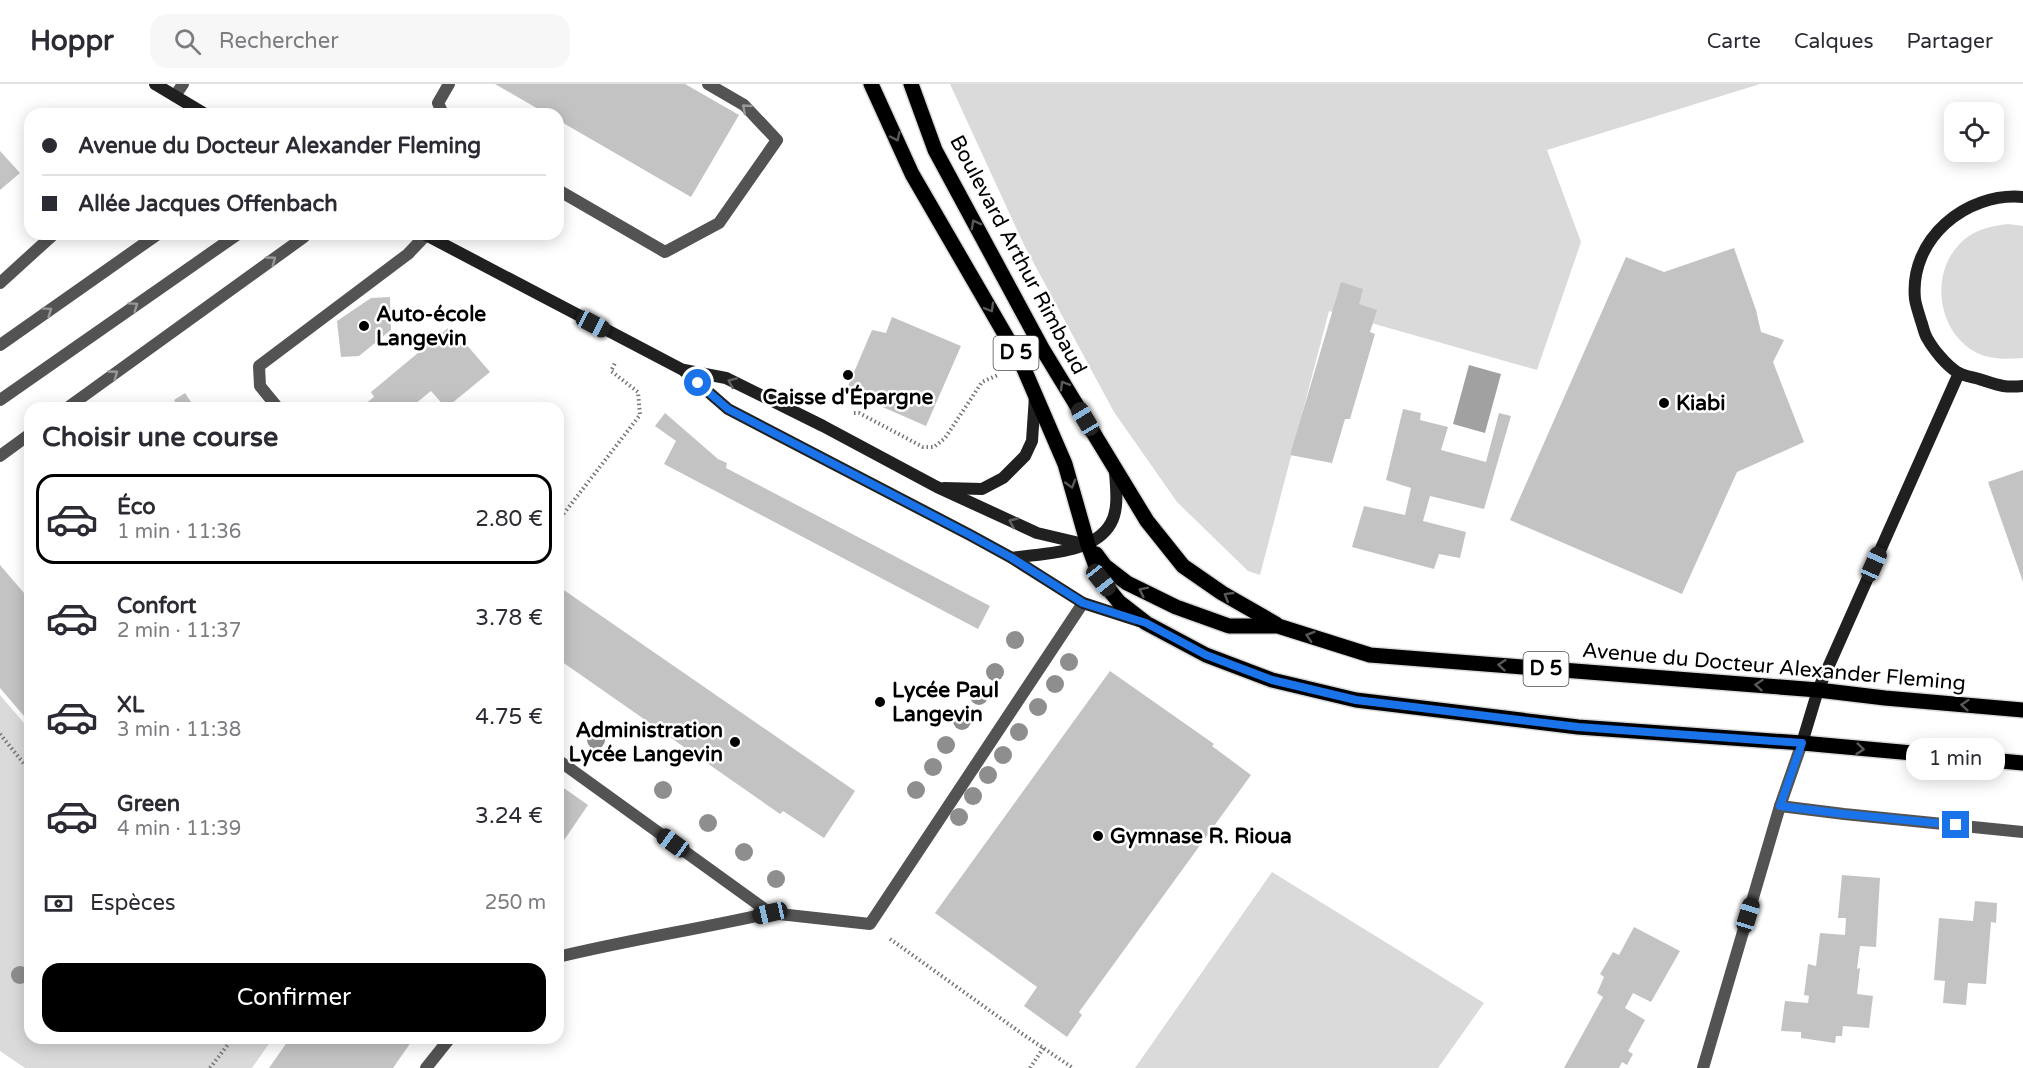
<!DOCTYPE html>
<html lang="fr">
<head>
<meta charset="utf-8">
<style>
  :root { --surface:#fff; --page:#f7f7f7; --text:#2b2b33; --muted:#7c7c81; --line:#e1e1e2; --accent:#000 }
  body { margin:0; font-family:"Varela Round",sans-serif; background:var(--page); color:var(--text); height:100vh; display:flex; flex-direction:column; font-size:22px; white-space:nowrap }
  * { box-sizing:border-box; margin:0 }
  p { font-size:20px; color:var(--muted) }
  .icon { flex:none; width:33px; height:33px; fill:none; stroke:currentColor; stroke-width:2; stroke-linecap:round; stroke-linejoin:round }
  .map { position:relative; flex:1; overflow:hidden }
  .side { position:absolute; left:24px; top:318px; width:540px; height:642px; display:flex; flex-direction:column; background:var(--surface); border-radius:18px; box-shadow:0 3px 15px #0003 }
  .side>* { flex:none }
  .top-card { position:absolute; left:24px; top:24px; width:540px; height:132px; border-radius:18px; box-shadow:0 3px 15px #0003; display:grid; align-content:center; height:132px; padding:0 18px; background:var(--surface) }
  .buttons { position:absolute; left:1944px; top:18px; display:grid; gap:12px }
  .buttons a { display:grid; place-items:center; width:60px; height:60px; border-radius:12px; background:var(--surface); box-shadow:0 3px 15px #0003; font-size:30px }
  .end { position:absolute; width:27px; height:27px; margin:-14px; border:8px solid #1a73e8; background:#fff; box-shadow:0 0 0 3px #fff }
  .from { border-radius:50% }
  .bubble { position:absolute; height:42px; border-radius:18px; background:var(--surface); box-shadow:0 3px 15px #0003; font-size:20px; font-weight:600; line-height:42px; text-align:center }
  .car { position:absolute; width:18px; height:36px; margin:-18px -9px; border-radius:8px; box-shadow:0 0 4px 2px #0007; background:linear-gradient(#222 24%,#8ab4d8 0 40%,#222 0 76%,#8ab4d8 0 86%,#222 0) }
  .top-card b { display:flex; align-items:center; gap:21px; height:57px; font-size:22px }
  .top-card b+b { border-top:2px solid var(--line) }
  .top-card i { width:15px; height:15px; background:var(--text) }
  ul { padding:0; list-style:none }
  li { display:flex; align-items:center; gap:18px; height:90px; margin:0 12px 9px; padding:0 6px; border:3px solid transparent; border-radius:18px }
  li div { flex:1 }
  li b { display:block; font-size:22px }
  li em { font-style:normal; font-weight:600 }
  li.selected { border-color:var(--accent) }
  li>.icon { width:54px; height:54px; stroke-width:1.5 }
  h2 { padding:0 18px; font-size:27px; line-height:72px }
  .pay { display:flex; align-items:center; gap:15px; height:66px; padding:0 18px; font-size:22px }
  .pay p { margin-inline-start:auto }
  .cta { display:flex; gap:12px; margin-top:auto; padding:12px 18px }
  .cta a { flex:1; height:69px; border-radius:18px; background:var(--accent); color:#fff; font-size:24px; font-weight:600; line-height:69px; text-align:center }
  header { display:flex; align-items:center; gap:36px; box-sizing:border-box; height:84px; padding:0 30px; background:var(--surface); border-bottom:2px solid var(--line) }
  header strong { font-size:28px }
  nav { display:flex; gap:33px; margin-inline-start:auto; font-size:21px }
  .search { width:420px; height:54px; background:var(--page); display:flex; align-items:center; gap:15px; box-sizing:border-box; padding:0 21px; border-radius:18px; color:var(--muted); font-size:22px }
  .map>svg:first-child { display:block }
</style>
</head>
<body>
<header>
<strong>Hoppr</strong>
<div class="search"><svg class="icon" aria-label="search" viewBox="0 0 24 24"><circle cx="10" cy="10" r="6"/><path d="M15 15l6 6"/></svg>Rechercher</div>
<nav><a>Carte</a><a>Calques</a><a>Partager</a></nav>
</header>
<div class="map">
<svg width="2023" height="984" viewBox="0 0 2023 984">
  <rect width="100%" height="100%" fill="#fff"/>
  <g fill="#dadada">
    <polygon points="950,0 1760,0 1547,66 1581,158 1537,286 1329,227 1260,491 1248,487 1177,418 1114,328 1024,161"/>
    <path d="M2008,140L2023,142V274C2008,275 1992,276 1977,269C1934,247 1928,180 1969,152C1981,144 1994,142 2008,140Z"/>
    <polygon points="0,611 30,646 30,954 273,954 252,984 25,984 0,967"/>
    <polygon points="1272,788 1484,919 1438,984 1135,984"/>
  </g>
  <polygon fill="#a1a1a1" points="1469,281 1501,290 1485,349 1453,340"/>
  <g fill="#c3c3c3">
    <polygon points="495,0 685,0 739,31 691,113 558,36 558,30 547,30"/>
    <polygon points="0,67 20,89 0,106"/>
    <polygon points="1734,164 1756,226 1761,248 1784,256 1773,278 1804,358 1737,388 1682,510 1510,436 1626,173 1664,188"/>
    <polygon points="1341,198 1363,205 1359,220 1377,226 1370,248 1375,250 1350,335 1345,335 1332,379 1290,371"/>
    <polygon points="390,213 391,246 359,272 341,273 337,237 371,214"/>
    <polygon points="892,233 961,262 926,342 846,307 872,246 886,249"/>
    <polygon points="448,244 456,255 459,252 490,288 446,324 431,307 410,324 360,324 374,313 371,308"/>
    <polygon points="185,309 195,324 179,324 174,316"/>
    <polygon points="1403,325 1421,329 1420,336 1448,343 1441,366 1486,378 1499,329 1511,332 1484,425 1430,412 1423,437 1466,448 1460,474 1439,470 1434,485 1352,463 1364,422 1405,431 1411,404 1386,396"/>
    <polygon points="665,329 718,375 727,379 726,384 990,522 978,545 664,380 676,357 655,342"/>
    <polygon points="2023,386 2023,498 1988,398"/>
    <polygon points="0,481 30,516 30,639 0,604"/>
    <polygon points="558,502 855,707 824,754 783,727 780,730 558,575"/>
    <polygon points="1110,587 1214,660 1212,662 1251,691 1079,928 1082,931 1067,953 1024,922 1037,903 935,829"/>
    <polygon points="558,700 588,721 558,765"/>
    <polygon points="1842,791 1880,794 1876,863 1860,862 1857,885 1860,884 1857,910 1873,912 1869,944 1843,942 1842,952 1836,952 1835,959 1801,954 1801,948 1781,947 1785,917 1808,919 1809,912 1804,911 1808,880 1816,882 1820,849 1845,851 1846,834 1838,834"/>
    <polygon points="1975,817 1997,819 1996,839 1991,838 1986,900 1968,899 1966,921 1943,919 1945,897 1934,896 1939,834 1973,837"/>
    <polygon points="1634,843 1680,867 1651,918 1633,909 1625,924 1645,936 1628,967 1633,970 1627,981 1622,978 1619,984 1564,984 1603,913 1597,909 1604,893 1600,890 1613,868 1619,871"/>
    <polygon points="290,954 414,954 393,984 269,984"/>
  </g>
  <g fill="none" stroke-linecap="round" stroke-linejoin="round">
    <g stroke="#dbdbdb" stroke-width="18">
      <g id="primary">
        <polyline points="871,0 912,90 1021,278 1065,380 1088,461 1101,496 1119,518 1146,539 1206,571 1272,596 1356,616 1578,643 1802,659 2023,679"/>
        <polyline points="911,0 935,66 1043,266 1147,437 1183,482 1222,509 1276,540"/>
        <polyline points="1096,470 1105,482 1127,499 1176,523 1229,542 1278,542 1370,571 1818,606 1885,614 2023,626"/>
      </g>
    </g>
    <g stroke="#757575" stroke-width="4" stroke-dasharray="1.5 3" stroke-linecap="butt">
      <polyline points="854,329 859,329 923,363 934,363 945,354 982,298 998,291"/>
      <polyline points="558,437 640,331 638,308 611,287 615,279"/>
      <polyline points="0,650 30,687"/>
      <polyline points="890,855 1021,949 1073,984"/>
      <polyline points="210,984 233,954"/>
      <polyline points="1030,984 1044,963"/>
    </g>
    <g stroke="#535353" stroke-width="12">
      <polyline points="443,30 438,19 449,0"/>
      <polyline points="558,106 665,168 719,139 777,56 744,21 708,0"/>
      <polyline points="0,199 54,150"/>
      <polyline points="0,261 158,150"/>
      <polyline points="0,316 238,150"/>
      <polyline points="67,324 304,153"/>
      <polyline points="278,324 260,302 259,282 408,170 426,151"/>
      <polyline points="0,372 30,350"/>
      <polyline points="558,676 770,829 870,840 1083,519"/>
      <path d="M558,873C628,856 699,845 770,829"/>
      <polyline points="426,984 450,954"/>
    </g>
    <g stroke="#535353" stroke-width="12">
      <polyline points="175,12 183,0"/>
      <polyline points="1780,722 1844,730 2023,748"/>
      <polyline points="1703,984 1780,722 1802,659"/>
    </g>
    <g stroke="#202020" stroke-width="12">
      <polyline points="155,0 205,30"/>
      <path d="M2023,113C1966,108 1909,155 1915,215C1916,222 1919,230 1921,237C1923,242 1924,249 1927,254C1933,265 1946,281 1957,288C1963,292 1972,293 1979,295C1998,301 2003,304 2023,302"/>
      <polyline points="424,150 683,286 728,325 970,451 1012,474 1083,519 1139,537"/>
      <polyline points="684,286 726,294 823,342 937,403 1037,449 1088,461"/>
      <polyline points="944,404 982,405 1003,394 1025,372 1032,357 1035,312"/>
      <path d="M1012,474C1043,469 1094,470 1111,439C1119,425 1116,404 1115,388"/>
      <polyline points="1802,659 1818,606 1959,289"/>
    </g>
    <use href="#primary" stroke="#000" stroke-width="15"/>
  </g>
  <g fill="#8e8e8e">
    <circle cx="1015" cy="556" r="9"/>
    <circle cx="1069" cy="578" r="9"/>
    <circle cx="995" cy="588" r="9"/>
    <circle cx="1055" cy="600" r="9"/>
    <circle cx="979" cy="612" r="9"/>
    <circle cx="1038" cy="623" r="9"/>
    <circle cx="962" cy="637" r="9"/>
    <circle cx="1019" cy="648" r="9"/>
    <circle cx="596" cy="656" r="9"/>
    <circle cx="946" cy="661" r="9"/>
    <circle cx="1003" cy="671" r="9"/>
    <circle cx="933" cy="683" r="9"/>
    <circle cx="988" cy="691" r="9"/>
    <circle cx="663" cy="706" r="9"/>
    <circle cx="916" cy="706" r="9"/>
    <circle cx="973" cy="712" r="9"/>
    <circle cx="959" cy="733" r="9"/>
    <circle cx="708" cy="739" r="9"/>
    <circle cx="744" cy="768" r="9"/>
    <circle cx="776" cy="795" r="9"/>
    <circle cx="20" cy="891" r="9"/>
  </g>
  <defs><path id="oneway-chevron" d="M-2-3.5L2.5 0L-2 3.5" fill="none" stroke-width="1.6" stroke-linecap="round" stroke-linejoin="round" transform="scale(1.5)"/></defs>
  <g stroke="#989898">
    <use href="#oneway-chevron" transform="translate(746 24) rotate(-139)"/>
    <use href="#oneway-chevron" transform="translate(272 176) rotate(-36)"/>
    <use href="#oneway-chevron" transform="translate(134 222) rotate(-35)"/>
    <use href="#oneway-chevron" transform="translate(48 227) rotate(-35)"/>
    <use href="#oneway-chevron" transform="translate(114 290) rotate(-36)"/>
  </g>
  <g stroke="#595959">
    <use href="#oneway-chevron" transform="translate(896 53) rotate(65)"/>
    <use href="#oneway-chevron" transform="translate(975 140) rotate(-118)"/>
    <use href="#oneway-chevron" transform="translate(990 224) rotate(60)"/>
    <use href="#oneway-chevron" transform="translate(1064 301) rotate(-121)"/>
    <use href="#oneway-chevron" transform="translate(1071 400) rotate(74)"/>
    <use href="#oneway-chevron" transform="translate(1143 507) rotate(-154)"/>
    <use href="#oneway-chevron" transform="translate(1228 512) rotate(-149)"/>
    <use href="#oneway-chevron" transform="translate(1310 552) rotate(-162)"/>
    <use href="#oneway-chevron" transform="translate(1502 581) rotate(-175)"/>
    <use href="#oneway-chevron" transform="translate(1759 601) rotate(-175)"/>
    <use href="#oneway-chevron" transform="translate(1965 621) rotate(-175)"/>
    <use href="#oneway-chevron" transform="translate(1860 665) rotate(6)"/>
  </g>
  <g stroke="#636363">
    <use href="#oneway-chevron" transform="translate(732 298) rotate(-156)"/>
    <use href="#oneway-chevron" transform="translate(1013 438) rotate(-156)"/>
  </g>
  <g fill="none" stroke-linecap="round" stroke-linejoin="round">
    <polyline stroke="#1a73e8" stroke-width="8" points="698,299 728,325 970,451 1012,474 1083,519 1146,539 1206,571 1272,596 1356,616 1578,643 1802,659 1780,722 1844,730 1956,741"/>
  </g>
  <g fill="#000" stroke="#fff" stroke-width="2">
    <circle cx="364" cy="242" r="6"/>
    <circle cx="848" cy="291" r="6"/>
    <circle cx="1664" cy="319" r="6"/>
    <circle cx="880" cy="618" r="6"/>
    <circle cx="735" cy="658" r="6"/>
    <circle cx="1098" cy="752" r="6"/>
  </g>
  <g text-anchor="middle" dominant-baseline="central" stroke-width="5" stroke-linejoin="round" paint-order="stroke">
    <g fill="#fff" stroke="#4c4c4c" stroke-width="1.5">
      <rect x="993.5" y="252" width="45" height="34" rx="4.5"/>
      <rect x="1523.5" y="568" width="45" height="34" rx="4.5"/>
    </g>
    <g font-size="20" font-weight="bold" fill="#000">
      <text x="1016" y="269">D 5</text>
      <text x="1546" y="585">D 5</text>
    </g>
    <g font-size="21" fill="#000" stroke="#fff">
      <text transform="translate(1018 171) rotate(62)">Boulevard Arthur Rimbaud</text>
      <text transform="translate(1774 583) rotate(5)">Avenue du Docteur Alexander Fleming</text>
    </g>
    <g font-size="21" font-weight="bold" fill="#000" stroke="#fff" text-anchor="start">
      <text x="376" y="230">Auto-école<tspan x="376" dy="24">Langevin</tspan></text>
      <text x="848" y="313" text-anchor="middle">Caisse d'Épargne</text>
      <text x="1676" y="319">Kiabi</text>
      <text x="892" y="606">Lycée Paul<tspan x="892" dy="24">Langevin</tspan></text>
      <text x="723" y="646" text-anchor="end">Administration<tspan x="723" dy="24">Lycée Langevin</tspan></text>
      <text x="1110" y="752">Gymnase R. Rioua</text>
    </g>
  </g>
</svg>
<div class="buttons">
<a><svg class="icon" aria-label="locate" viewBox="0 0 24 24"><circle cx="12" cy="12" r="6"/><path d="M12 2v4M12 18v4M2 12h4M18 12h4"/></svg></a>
</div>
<i class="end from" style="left:698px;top:299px"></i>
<i class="end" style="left:1956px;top:741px"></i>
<div class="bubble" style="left:1906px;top:654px;width:99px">1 min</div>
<i class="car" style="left:593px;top:240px;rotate:118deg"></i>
<i class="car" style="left:1085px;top:335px;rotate:329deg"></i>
<i class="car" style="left:1874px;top:480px;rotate:24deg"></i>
<i class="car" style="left:1101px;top:496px;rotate:141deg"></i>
<i class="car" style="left:673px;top:759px;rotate:306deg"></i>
<i class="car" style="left:770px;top:829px;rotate:257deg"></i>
<i class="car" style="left:1748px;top:831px;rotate:17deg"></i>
<div class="top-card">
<b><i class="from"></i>Avenue du Docteur Alexander Fleming</b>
<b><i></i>Allée Jacques Offenbach</b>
</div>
<section class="side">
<h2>Choisir une course</h2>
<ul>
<li class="selected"><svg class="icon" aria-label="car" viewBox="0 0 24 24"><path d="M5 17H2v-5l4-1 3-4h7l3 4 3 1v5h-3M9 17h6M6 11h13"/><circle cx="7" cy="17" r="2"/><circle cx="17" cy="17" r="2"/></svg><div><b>Éco</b><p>1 min · 11:36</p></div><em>2.80 €</em></li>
<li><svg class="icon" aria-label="car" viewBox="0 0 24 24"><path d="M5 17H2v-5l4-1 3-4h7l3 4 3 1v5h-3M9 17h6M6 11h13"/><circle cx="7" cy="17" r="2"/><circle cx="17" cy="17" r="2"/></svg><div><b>Confort</b><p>2 min · 11:37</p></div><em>3.78 €</em></li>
<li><svg class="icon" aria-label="car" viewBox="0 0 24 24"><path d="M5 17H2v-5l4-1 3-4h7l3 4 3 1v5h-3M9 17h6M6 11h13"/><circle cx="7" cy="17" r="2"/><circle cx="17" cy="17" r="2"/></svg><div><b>XL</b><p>3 min · 11:38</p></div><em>4.75 €</em></li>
<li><svg class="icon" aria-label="car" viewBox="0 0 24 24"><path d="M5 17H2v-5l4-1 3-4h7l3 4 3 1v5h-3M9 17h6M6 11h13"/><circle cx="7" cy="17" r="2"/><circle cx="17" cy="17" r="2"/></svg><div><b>Green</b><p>4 min · 11:39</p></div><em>3.24 €</em></li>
</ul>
<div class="pay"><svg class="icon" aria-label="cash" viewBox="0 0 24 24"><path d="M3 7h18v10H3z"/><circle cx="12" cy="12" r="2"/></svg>Espèces<p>250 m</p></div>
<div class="cta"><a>Confirmer</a></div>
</section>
</div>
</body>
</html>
